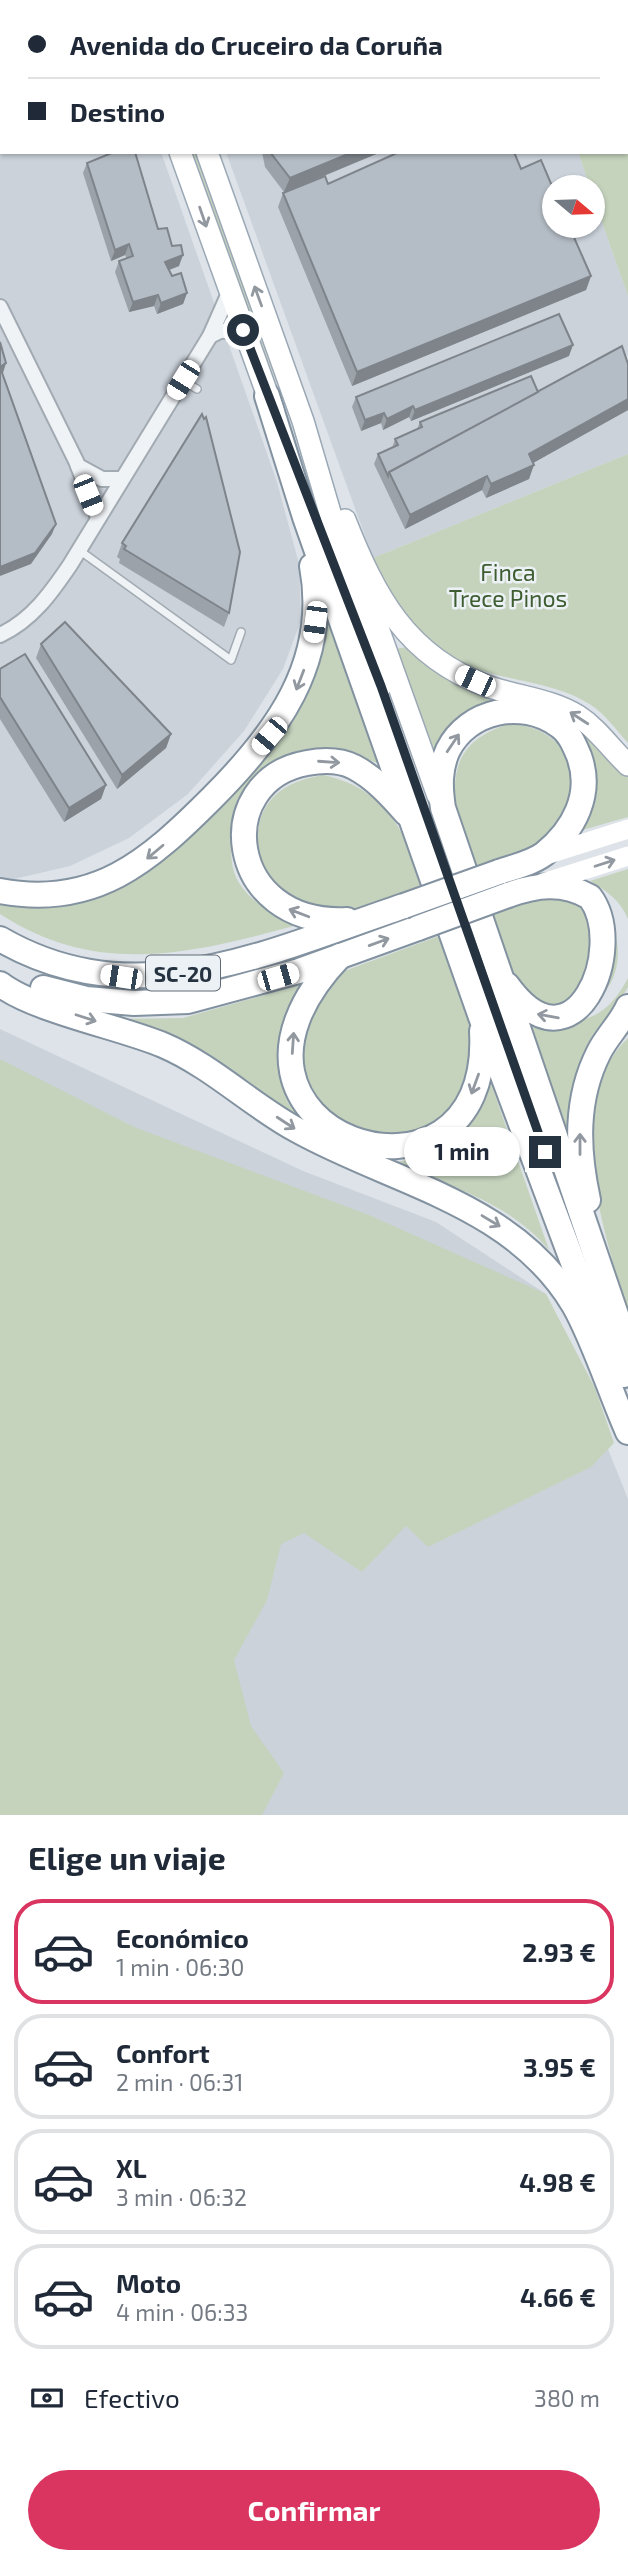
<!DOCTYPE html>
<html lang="es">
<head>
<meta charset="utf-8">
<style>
  :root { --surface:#fff; --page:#f6f6f7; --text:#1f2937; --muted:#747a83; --line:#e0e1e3; --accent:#da3561 }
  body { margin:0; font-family:"Exo 2",sans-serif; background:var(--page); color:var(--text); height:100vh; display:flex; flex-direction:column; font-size:26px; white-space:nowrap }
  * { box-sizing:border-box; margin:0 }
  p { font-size:23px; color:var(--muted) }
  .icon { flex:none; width:38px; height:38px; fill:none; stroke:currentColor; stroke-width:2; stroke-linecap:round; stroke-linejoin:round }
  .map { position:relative; height:1815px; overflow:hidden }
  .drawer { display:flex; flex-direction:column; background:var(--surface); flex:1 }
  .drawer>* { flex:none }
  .hud { position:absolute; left:0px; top:0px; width:628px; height:154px; box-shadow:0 2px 5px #0004; display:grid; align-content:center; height:154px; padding:0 28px; background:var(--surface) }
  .needle { width:46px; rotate:109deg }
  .tools { position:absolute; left:542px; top:175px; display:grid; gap:14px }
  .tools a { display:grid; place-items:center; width:63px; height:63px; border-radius:50%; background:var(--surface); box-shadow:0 2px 5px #0004; font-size:35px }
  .end { position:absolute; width:32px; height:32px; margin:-16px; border:9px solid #253240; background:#fff; box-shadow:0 0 0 4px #fff }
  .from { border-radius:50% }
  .bubble { position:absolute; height:49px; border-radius:24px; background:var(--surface); box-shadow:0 2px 5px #0004; font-size:23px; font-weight:700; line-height:49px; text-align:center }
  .car { position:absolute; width:21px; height:42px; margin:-21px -10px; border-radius:9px; box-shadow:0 0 5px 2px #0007; background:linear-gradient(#fff 24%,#345 0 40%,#fff 0 76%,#345 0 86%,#fff 0) }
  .hud b { display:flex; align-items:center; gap:24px; height:66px; font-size:26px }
  .hud b+b { border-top:2px solid var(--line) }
  .hud i { width:18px; height:18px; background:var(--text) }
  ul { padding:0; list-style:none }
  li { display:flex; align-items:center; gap:21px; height:105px; margin:0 14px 10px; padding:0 14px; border:4px solid var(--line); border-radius:28px }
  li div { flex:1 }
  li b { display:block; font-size:26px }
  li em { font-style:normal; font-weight:700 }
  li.selected { border-color:var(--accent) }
  li>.icon { width:63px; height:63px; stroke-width:1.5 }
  h2 { padding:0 28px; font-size:32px; line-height:84px }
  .pay { display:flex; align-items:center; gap:18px; height:77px; padding:0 28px; font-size:26px }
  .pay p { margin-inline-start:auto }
  .button { display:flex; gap:14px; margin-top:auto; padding:14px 28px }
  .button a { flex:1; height:80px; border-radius:42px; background:var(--accent); color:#fff; font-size:28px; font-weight:700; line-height:80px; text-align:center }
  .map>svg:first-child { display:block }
</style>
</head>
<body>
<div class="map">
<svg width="628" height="1815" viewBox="0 0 628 1815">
  <rect width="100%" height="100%" fill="#dde3e8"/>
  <g fill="#cbd2da">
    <polygon points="171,0 628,0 628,70 626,2"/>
    <polygon points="0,18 2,152 161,152 277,482 299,564 301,620 283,669 244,731 188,794 129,838 70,866 14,879 0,888"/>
    <polygon points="226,152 578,152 590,187 555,187 555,226 593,226 593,197 628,296 628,355 617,361 628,392 628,454 373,558"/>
    <polygon points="0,1029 303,1171 436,1222 546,1294 628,1499 628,1815 0,1815"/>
  </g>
  <g fill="#c5d3bd">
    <polygon points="628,70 628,296 593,197 593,187 590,187 578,152 626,152"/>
    <polygon points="191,152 197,152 298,447"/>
    <path d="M628,454V743C617,731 605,714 591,705C542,673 475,685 429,642C403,619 389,588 373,558Z"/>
    <path d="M326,598L382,765C362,757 342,748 320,749C262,751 221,813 233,868C239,896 271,913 294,926C189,954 97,977 0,914V897L69,901L264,754L294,717L318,652Z"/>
    <polygon points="408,647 440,675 496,696 452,723 429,756 394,649"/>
    <polygon points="557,711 586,727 628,773 628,817 579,831 590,810"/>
    <path d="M510,724C580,728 590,799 540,840C521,855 493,862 470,870C456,810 431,746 510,724Z"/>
    <path d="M323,775C385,788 405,831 425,886C398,897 351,917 321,911C315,909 308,904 302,901C296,898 288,895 283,891C254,867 247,817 279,792C292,782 307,778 323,775Z"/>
    <path d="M628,869V919C620,900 607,891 590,881Z"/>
    <path d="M565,896C578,903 602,912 610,925C627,950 616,998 583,1005C570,1008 553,1006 540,1006L512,980L486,917L532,901Z"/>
    <polygon points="447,933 472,1005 473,1072 459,1106 436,1126 391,1143 331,1126 302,1079 303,1023 339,973"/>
    <path d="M628,978V987L610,1017L575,1167L523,1020C572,1024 602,1028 628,978Z"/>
    <path d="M303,984C278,1013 273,1062 286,1098C289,1106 297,1114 302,1121L116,1019L183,1018Z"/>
    <path d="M628,1038V1317C607,1235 557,1107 628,1038Z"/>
    <polygon points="0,1059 134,1127 369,1215 546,1294 595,1388 614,1443 591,1467 428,1547 406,1526 362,1572 304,1533 281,1544 267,1600 234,1660 251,1726 284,1773 262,1815 0,1815"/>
    <path d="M488,1075L549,1250C509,1202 447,1184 389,1163C444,1158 471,1125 488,1075Z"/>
  </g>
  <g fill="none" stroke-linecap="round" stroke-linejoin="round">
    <g stroke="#a2aab2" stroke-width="10">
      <g id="lane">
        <polyline points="183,381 197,389"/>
        <polyline points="79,550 231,660 241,632"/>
      </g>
    </g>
    <g stroke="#a2aab2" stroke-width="18">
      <g id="street">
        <polyline points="0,307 76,461 98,517"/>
        <polyline points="210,336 220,331 243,330"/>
        <polyline points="78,466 102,479 122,479"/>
        <path d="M0,635C32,620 51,593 70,565L210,336L229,293"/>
      </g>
    </g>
    <g stroke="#9ba8b5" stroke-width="24">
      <g id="primary">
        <polyline points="127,0 128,2"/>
        <polyline points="152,0 153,2"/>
        <polyline points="180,152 273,410"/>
        <polyline points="207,152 303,421 352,587"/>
        <path d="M345,520C375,596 406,656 487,686C517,697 551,699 578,716C598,729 611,749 628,765"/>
        <polyline points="337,574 381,686"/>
        <polyline points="363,586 438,796"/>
      </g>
    </g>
    <g stroke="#8392a0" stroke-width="28">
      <g id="highway">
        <polyline points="267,396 305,517 481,1017 589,1305 624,1375"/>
        <path d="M499,872C513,867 532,863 544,854C574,830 593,794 579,756C574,744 569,732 558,725C522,699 468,710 448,750C439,769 440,788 443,808L628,1350"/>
        <path d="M0,891C95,909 149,861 212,798C276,734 330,662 312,566"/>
        <path d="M347,920C225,926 211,780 307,763C323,760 340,760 354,767C375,778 391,796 406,813"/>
        <path d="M0,939C136,1018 269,951 404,906"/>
        <path d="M340,956C170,1134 494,1240 482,1031"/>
        <path d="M0,984C33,1010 120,1027 163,1045C212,1066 251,1105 297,1130C394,1184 513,1203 574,1305C594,1340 611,1394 628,1432"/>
        <path d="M507,985C574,1078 628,948 590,897C562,881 536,885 508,895"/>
        <polyline points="43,988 86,999 134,1003 188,1001 299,971 418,928"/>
        <path d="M588,1200C577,1150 575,1099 599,1052C607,1036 621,1023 628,1007"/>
      </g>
    </g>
    <use href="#lane" stroke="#f0f3f6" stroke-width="7"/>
    <use href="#street" stroke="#f0f3f6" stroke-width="14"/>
    <g stroke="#fff" stroke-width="19">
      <polyline points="173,2 174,0"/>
      <polyline points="0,3 2,3"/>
      <polyline points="546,855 628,829"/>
      <polyline points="543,883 628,856"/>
    </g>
    <use href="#primary" stroke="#fff" stroke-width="21"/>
    <use href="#highway" stroke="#fff" stroke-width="24"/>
    <g stroke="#8392a0" stroke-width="28" stroke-linecap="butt">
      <g id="highway-bridge">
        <polyline points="404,906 499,872"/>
        <polyline points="418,928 508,895"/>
      </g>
    </g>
    <use href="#highway-bridge" stroke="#fff" stroke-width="24"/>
  </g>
  <g fill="#9ba2a9">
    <polygon points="262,152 381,152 291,190 328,184 521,169 591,276 586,290 352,386 278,207 283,193 284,192 265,167"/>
    <polygon points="87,163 158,229 179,266 169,270 172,276 187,293 183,304 157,314 154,306 129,312 115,272 119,261 127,259 125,255 111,261 83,173"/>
    <polygon points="569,356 411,421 409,417 383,430 381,423 361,431 352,407 356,397"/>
    <polygon points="628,364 628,410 533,463 529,479 486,498 482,490 405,529 374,464 378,454 392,448 395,439 417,429 420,422 538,392"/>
    <polygon points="122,543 229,613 224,627 119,563 120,559 117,557"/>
    <polygon points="41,644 171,734 166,748 117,789 36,658"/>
    <polygon points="0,669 106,785 101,799 64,822 0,719"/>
  </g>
  <g fill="#7e848a">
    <polygon points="353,152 381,152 284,192 290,178"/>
    <polygon points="129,244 125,255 111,261 115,250"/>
    <polygon points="183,255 179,266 161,273 165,262"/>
    <polygon points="591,276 586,290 352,386 357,372"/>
    <polygon points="187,293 183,304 157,314 161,303"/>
    <polygon points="158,295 154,306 129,312 133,302"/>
    <polygon points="573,345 569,356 411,421 415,410"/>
    <polygon points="6,363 3,373 0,367"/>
    <polygon points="628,399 628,410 524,468 529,454"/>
    <polygon points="413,406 409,417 383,430 387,419"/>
    <polygon points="384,413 381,423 361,431 365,420"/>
    <polygon points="534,465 529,479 486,498 491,484"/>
    <polygon points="487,476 482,490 405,529 410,515"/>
    <polygon points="56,524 52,534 31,564 0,576 0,567"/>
    <polygon points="171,734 166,748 117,789 122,775"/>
    <polygon points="106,785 101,799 64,822 69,808"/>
  </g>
  <g fill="#b4bcc5" stroke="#7e848a" stroke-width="2">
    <polygon points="276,0 336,0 337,2 271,2"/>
    <polygon points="541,0 616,0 616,2 536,2"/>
    <polygon points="626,25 628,29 628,39 626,39"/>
    <polygon points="114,152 135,152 158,229 167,228 172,246 181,245 183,255 165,262 172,276 181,273 187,293 161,303 158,295 133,302 119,261 133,256 129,244 115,250 87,163"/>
    <polygon points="270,152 353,152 290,178"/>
    <polygon points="399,152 514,152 521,169 541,160 555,193 555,226 569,226 591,276 357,372 283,193 325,176 328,184"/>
    <polygon points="559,314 573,345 415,410 413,406 387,419 384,413 365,420 356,397"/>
    <polygon points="0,342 6,363 0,367 56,524 35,553 0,567"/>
    <polygon points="622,346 628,364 628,399 529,454 534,465 491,484 487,476 410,515 389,472"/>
    <polygon points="531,376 538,392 389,472 388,476 378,454 398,445 395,439 422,427 420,422"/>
    <polygon points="202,414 204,419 206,417 240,552 229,613 124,549 126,546 122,543"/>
    <polygon points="65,622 171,734 122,775 41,644"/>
    <polygon points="25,654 106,785 69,808 0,697 0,669"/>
  </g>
  <defs><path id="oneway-shaft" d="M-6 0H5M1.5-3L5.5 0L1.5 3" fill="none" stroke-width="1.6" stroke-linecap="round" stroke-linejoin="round" transform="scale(1.75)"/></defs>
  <g stroke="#9298a0">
    <use href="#oneway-shaft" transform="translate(203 217) rotate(71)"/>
    <use href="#oneway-shaft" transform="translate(258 296) rotate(-110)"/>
    <use href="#oneway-shaft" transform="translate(300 680) rotate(111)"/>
    <use href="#oneway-shaft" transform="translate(579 718) rotate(-147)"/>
    <use href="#oneway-shaft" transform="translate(453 743) rotate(-56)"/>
    <use href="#oneway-shaft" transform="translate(329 762) rotate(4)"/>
    <use href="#oneway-shaft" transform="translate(155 852) rotate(140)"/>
    <use href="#oneway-shaft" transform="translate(605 863) rotate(-18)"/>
    <use href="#oneway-shaft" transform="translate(299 913) rotate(-159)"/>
    <use href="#oneway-shaft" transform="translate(379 942) rotate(-20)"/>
    <use href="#oneway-shaft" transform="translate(548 1016) rotate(-170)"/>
    <use href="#oneway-shaft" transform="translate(86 1018) rotate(18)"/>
    <use href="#oneway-shaft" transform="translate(293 1043) rotate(-86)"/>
    <use href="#oneway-shaft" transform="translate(475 1084) rotate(110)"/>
    <use href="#oneway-shaft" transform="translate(286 1123) rotate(33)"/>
    <use href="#oneway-shaft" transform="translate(580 1144) rotate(-90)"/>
    <use href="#oneway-shaft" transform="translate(491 1221) rotate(31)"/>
  </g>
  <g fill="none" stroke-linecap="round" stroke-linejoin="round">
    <polyline stroke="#253240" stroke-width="9" points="243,330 381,686 545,1152"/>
  </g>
  <g text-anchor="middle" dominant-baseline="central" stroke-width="5" stroke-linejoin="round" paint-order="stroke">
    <rect fill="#ecf1f6" stroke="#616b77" stroke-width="2" x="146" y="955.5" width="74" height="35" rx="5"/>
    <g font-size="21" font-weight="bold" fill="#253240">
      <text x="183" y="973">SC-20</text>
    </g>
    <g font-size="23" fill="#3e5d31" stroke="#ecf1f6">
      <text x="508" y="572">Finca<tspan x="508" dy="26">Trece Pinos</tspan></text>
    </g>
  </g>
</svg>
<div class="tools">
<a><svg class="needle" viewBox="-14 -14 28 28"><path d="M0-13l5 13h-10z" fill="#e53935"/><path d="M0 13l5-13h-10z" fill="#747a83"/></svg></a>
</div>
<i class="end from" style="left:243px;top:330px"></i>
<i class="end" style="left:545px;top:1152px"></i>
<div class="bubble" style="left:404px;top:1127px;width:116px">1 min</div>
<i class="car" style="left:183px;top:380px;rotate:212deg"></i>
<i class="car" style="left:88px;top:495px;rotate:158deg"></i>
<i class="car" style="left:315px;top:622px;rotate:188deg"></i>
<i class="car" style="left:475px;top:681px;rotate:295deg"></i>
<i class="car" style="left:269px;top:736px;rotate:220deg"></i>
<i class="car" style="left:121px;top:977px;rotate:279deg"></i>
<i class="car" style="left:278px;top:977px;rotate:74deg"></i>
<div class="hud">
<b><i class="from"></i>Avenida do Cruceiro da Coruña</b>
<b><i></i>Destino</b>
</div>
</div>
<section class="drawer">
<h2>Elige un viaje</h2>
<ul>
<li class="selected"><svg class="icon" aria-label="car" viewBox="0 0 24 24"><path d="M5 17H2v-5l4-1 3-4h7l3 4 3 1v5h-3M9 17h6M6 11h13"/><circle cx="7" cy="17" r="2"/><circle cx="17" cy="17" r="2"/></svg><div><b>Económico</b><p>1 min · 06:30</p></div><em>2.93 €</em></li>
<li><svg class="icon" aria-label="car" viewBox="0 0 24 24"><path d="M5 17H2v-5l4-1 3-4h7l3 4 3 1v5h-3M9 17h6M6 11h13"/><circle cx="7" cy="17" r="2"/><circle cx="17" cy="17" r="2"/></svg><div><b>Confort</b><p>2 min · 06:31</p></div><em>3.95 €</em></li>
<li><svg class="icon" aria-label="car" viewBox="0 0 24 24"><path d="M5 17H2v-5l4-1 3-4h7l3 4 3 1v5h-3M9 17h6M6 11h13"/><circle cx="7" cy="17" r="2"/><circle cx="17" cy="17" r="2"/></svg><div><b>XL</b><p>3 min · 06:32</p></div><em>4.98 €</em></li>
<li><svg class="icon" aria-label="car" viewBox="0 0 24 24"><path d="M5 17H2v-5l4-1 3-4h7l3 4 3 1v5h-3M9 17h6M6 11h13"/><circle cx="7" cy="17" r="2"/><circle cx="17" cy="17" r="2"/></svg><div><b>Moto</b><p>4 min · 06:33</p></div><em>4.66 €</em></li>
</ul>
<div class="pay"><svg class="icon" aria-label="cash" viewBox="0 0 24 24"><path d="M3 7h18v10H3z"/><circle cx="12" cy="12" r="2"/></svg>Efectivo<p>380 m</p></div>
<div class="button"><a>Confirmar</a></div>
</section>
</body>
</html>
